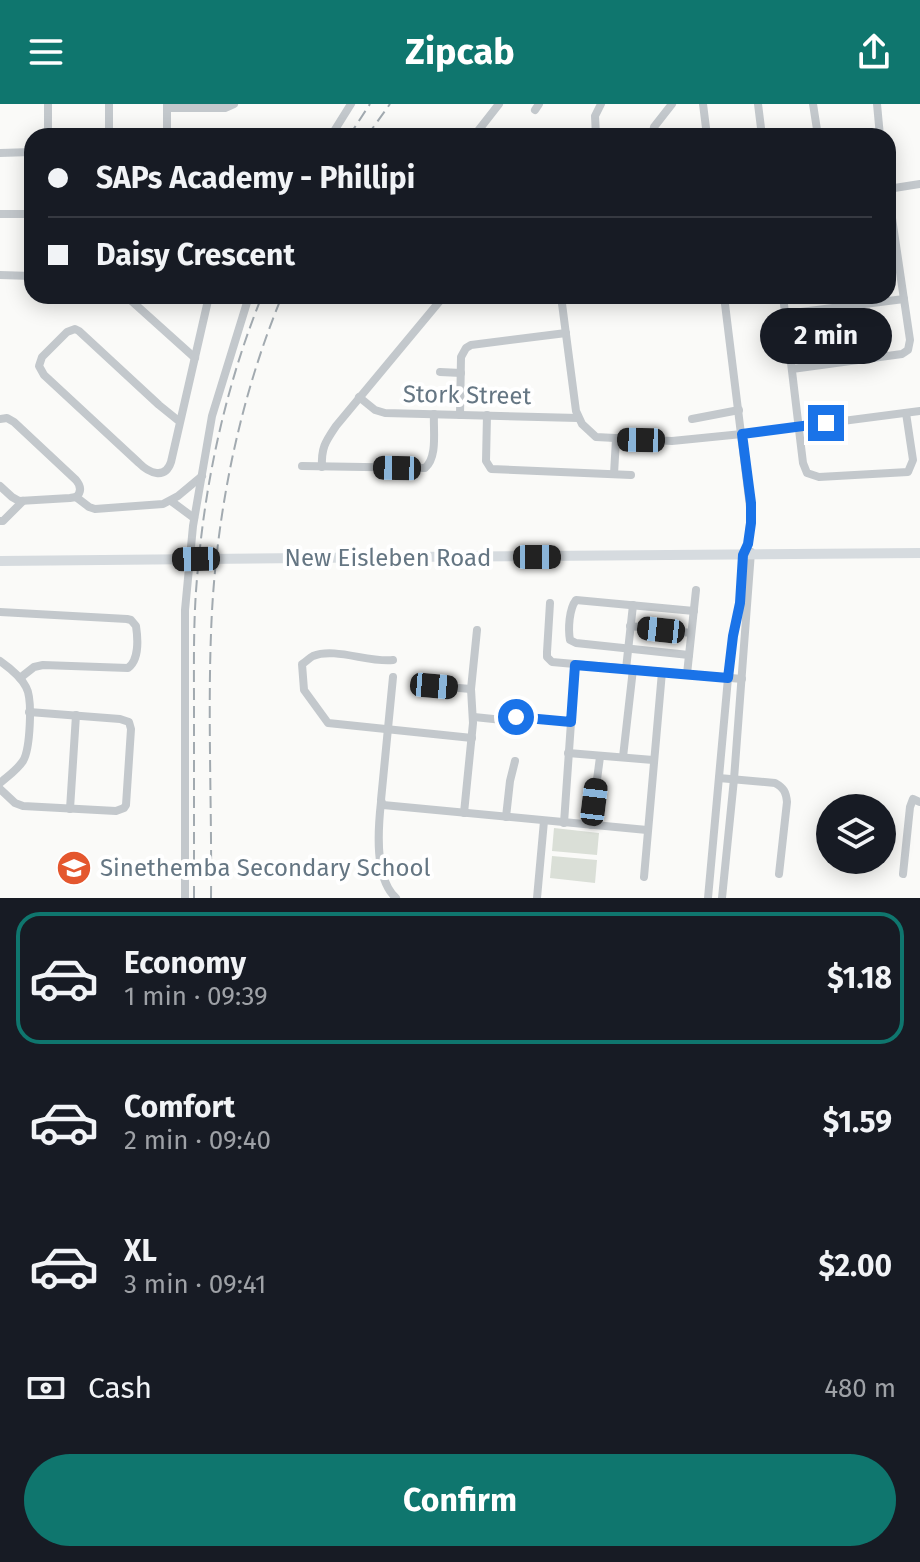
<!DOCTYPE html>
<html lang="en">
<head>
<meta charset="utf-8">
<style>
  :root { --surface:#171b24; --page:#242831; --text:#f1f3f6; --muted:#9ea1a6; --line:#363941; --accent:#0f766e }
  body { margin:0; font-family:"Fira Sans",sans-serif; background:var(--page); color:var(--text); height:100vh; display:flex; flex-direction:column; font-size:30px; white-space:nowrap }
  * { box-sizing:border-box; margin:0 }
  p { font-size:26px; color:var(--muted) }
  .icon { flex:none; width:44px; height:44px; fill:none; stroke:currentColor; stroke-width:2; stroke-linecap:round; stroke-linejoin:round }
  .map { position:relative; height:794px; overflow:hidden }
  .details { display:flex; flex-direction:column; background:var(--surface); flex:1 }
  .details>* { flex:none }
  .hud { position:absolute; left:24px; top:24px; width:872px; height:176px; border-radius:24px; box-shadow:0 4px 20px #0003; display:grid; align-content:center; height:176px; padding:0 24px; background:var(--surface) }
  .buttons { position:absolute; left:816px; top:690px; display:grid; gap:16px }
  .buttons a { display:grid; place-items:center; width:80px; height:80px; border-radius:50%; background:var(--surface); box-shadow:0 4px 20px #0003; font-size:40px }
  .end { position:absolute; width:36px; height:36px; margin:-18px; border:10px solid #1a73e8; background:#fff; box-shadow:0 0 0 4px #fff }
  .from { border-radius:50% }
  .bubble { position:absolute; height:56px; border-radius:28px; background:var(--surface); box-shadow:0 4px 20px #0003; font-size:26px; font-weight:700; line-height:56px; text-align:center }
  .car { position:absolute; width:24px; height:48px; margin:-24px -12px; border-radius:10px; box-shadow:0 0 6px 2px #0007; background:linear-gradient(#222 24%,#8ab4d8 0 40%,#222 0 76%,#8ab4d8 0 86%,#222 0) }
  .hud b { display:flex; align-items:center; gap:28px; height:76px; font-size:30px }
  .hud b+b { border-top:2px solid var(--line) }
  .hud i { width:20px; height:20px; background:var(--text) }
  ul { padding:14px 0 0; list-style:none }
  li { display:flex; align-items:center; gap:24px; height:132px; margin:0 16px 12px; padding:0 8px; border:4px solid transparent; border-radius:24px }
  li div { flex:1 }
  li b { display:block; font-size:30px }
  li em { font-style:normal; font-weight:700 }
  li.active { border-color:var(--accent) }
  li>.icon { width:72px; height:72px; stroke-width:1.5 }
  .pay { display:flex; align-items:center; gap:20px; height:88px; padding:0 24px; font-size:30px }
  .pay p { margin-inline-start:auto }
  .primary-button { display:flex; gap:16px; margin-top:auto; padding:16px 24px }
  .primary-button a { flex:1; height:92px; border-radius:48px; background:var(--accent); color:#fff; font-size:32px; font-weight:700; line-height:92px; text-align:center }
  header { display:flex; justify-content:space-between; align-items:center; height:104px; padding:0 24px; background:var(--accent); color:#fff; font-size:36px; font-weight:700 }
  .map>svg:first-child { display:block }
</style>
</head>
<body>
<header><svg class="icon" aria-label="menu" viewBox="0 0 24 24"><path d="M4 6h16M4 12h16M4 18h16"/></svg>Zipcab<svg class="icon" aria-label="share" viewBox="0 0 24 24"><path d="M12 15V3M7 8l5-5 5 5M5 13v7h14v-7"/></svg></header>
<div class="map">
<svg width="920" height="794" viewBox="0 0 920 794">
  <rect width="100%" height="100%" fill="#fafaf8"/>
  <g fill="#dadfd7">
    <polygon points="554,724 599,729 597,751 552,747"/>
    <polygon points="552,752 597,756 595,779 550,774"/>
  </g>
  <g fill="none" stroke-linecap="round" stroke-linejoin="round">
    <g stroke="#c3c8cc" stroke-width="8">
      <polyline points="703,0 707,32"/>
      <polyline points="758,0 762,32"/>
      <polyline points="813,0 818,32"/>
      <polyline points="877,0 880,32"/>
      <polyline points="167,1 167,32"/>
      <polyline points="167,4 225,4 234,0"/>
      <polyline points="535,6 539,0"/>
      <polyline points="48,32 48,0"/>
      <polyline points="109,32 109,0"/>
      <polyline points="331,32 351,0"/>
      <polyline points="474,32 499,0"/>
      <polyline points="596,32 595,12 601,0"/>
      <polyline points="652,32 654,23 672,0"/>
      <polyline points="0,49 32,48"/>
      <polyline points="888,85 920,80"/>
      <polyline points="0,110 32,110"/>
      <polyline points="0,171 32,172"/>
      <polyline points="126,192 195,254"/>
      <polyline points="561,192 576,307 582,320 596,333 672,337 742,330 920,307"/>
      <polyline points="783,192 803,359 807,369 819,373 908,368 913,356 906,309"/>
      <polyline points="785,210 904,195"/>
      <polyline points="792,265 902,250 908,246 910,236 888,87"/>
      <polyline points="440,268 461,269"/>
      <polyline points="359,293 375,306 385,309 578,314"/>
      <polyline points="460,311 461,253 466,244 471,241 566,229"/>
      <polyline points="487,311 486,357 491,365 631,371"/>
      <path d="M0,315L7,314L14,318L76,376C81,382 82,388 76,393L70,394L19,397L12,393L0,382"/>
      <polyline points="692,315 739,306"/>
      <path d="M180,318L159,301L79,227L75,225L67,228L42,253L39,262L44,271L139,359C149,369 165,376 171,358L209,192"/>
      <path d="M302,362L425,364C438,353 433,326 434,310"/>
      <path d="M322,363C321,343 326,337 336,322L444,192"/>
      <polyline points="614,370 616,335"/>
      <polyline points="76,393 89,403 95,405 163,400 178,392 202,372"/>
      <polyline points="171,397 194,414"/>
      <polyline points="0,417 3,417 23,397"/>
      <polyline points="550,499 547,548 547,553 552,558 742,575"/>
      <path d="M0,508L127,515L131,516L136,522C138,535 139,556 128,564L43,561L34,563L20,574"/>
      <polyline points="630,522 691,529"/>
      <path d="M689,551L576,539L570,536C568,525 569,505 576,496L694,507"/>
      <path d="M393,556C369,559 335,543 313,552C309,554 306,558 302,560L304,586L328,619L472,634"/>
      <path d="M0,557C10,564 21,573 26,583C33,595 30,646 23,657C17,666 8,672 0,679"/>
      <polyline points="626,565 633,501"/>
      <polyline points="687,570 696,486"/>
      <polyline points="393,573 381,696 383,701 647,726"/>
      <polyline points="434,582 471,585"/>
      <polyline points="474,613 503,616 516,613 571,618"/>
      <polyline points="568,649 653,656"/>
      <polyline points="623,653 633,565"/>
      <path d="M719,674L775,679C784,684 786,688 787,698L779,770"/>
      <polyline points="0,685 15,699 23,702 116,707 124,704 126,701 131,625 129,618 120,615 29,608"/>
      <path d="M381,698C378,725 374,774 396,794"/>
      <polyline points="70,705 76,611"/>
      <polyline points="464,709 473,619 471,585 477,526"/>
      <polyline points="506,713 510,677 515,657"/>
      <polyline points="564,719 575,561"/>
      <polyline points="591,721 600,653"/>
      <polyline points="903,770 910,703 913,695 920,698"/>
      <polyline points="644,773 662,568"/>
      <polyline points="185,794 185,506 193,422 212,312 249,192"/>
      <polyline points="537,794 544,717"/>
      <polyline points="708,794 728,574 733,532 740,499 743,451 748,440 751,411 724,192"/>
      <polyline points="722,794 734,675 751,448"/>
    </g>
    <path stroke="#d6dbdf" stroke-width="10" d="M0,457C307,452 613,453 920,449"/>
    <g stroke="#a2aab0" stroke-width="2" stroke-dasharray="12 6" stroke-linecap="butt">
      <polyline points="349,32 370,0"/>
      <polyline points="367,32 390,0"/>
      <path d="M194,794C194,731 194,668 194,605C194,558 193,511 198,464C206,372 227,278 262,192"/>
      <path d="M211,794C212,698 207,602 212,507C218,400 241,291 282,192"/>
    </g>
  </g>
  <g fill="none" stroke-linecap="round" stroke-linejoin="round">
    <polyline stroke="#1a73e8" stroke-width="10" points="516,613 571,618 575,561 728,574 733,532 740,499 743,451 748,440 751,419 751,399 742,330 826,319"/>
  </g>
  <defs>
    <g id="school-disc" transform="scale(1.8)"><circle r="9.5" fill="#e4572e" stroke="#fff"/><path d="M0-5L7-2L0 1L-7-2ZM-4 1L0 2.5L4 1V4Q0 6-4 4Z" fill="#fff"/></g>
  </defs>
  <g fill-rule="evenodd">
    <use href="#school-disc" x="74" y="764"/>
  </g>
  <g text-anchor="middle" dominant-baseline="central" stroke-width="8" stroke-linejoin="round" paint-order="stroke">
    <g font-size="24" fill="#657683" stroke="#fff">
      <text transform="translate(467 291) rotate(1)">Stork Street</text>
      <text x="388" y="454">New Eisleben Road</text>
    </g>
    <g font-size="24" fill="#657683" stroke="#fff" text-anchor="start">
      <text x="100" y="764">Sinethemba Secondary School</text>
    </g>
  </g>
</svg>
<div class="buttons">
<a><svg class="icon" aria-label="layers" viewBox="0 0 24 24"><path d="M12 4l9 5-9 5-9-5zM3 14l9 5 9-5"/></svg></a>
</div>
<i class="end from" style="left:516px;top:613px"></i>
<i class="end" style="left:826px;top:319px"></i>
<div class="bubble" style="left:760px;top:204px;width:132px">2 min</div>
<i class="car" style="left:641px;top:336px;rotate:271deg"></i>
<i class="car" style="left:397px;top:364px;rotate:271deg"></i>
<i class="car" style="left:537px;top:453px;rotate:90deg"></i>
<i class="car" style="left:196px;top:455px;rotate:269deg"></i>
<i class="car" style="left:661px;top:526px;rotate:276deg"></i>
<i class="car" style="left:434px;top:582px;rotate:95deg"></i>
<i class="car" style="left:594px;top:698px;rotate:7deg"></i>
<div class="hud">
<b><i class="from"></i>SAPs Academy - Phillipi</b>
<b><i></i>Daisy Crescent</b>
</div>
</div>
<section class="details">
<ul>
<li class="active"><svg class="icon" aria-label="car" viewBox="0 0 24 24"><path d="M5 17H2v-5l4-1 3-4h7l3 4 3 1v5h-3M9 17h6M6 11h13"/><circle cx="7" cy="17" r="2"/><circle cx="17" cy="17" r="2"/></svg><div><b>Economy</b><p>1 min · 09:39</p></div><em>$1.18</em></li>
<li><svg class="icon" aria-label="car" viewBox="0 0 24 24"><path d="M5 17H2v-5l4-1 3-4h7l3 4 3 1v5h-3M9 17h6M6 11h13"/><circle cx="7" cy="17" r="2"/><circle cx="17" cy="17" r="2"/></svg><div><b>Comfort</b><p>2 min · 09:40</p></div><em>$1.59</em></li>
<li><svg class="icon" aria-label="car" viewBox="0 0 24 24"><path d="M5 17H2v-5l4-1 3-4h7l3 4 3 1v5h-3M9 17h6M6 11h13"/><circle cx="7" cy="17" r="2"/><circle cx="17" cy="17" r="2"/></svg><div><b>XL</b><p>3 min · 09:41</p></div><em>$2.00</em></li>
</ul>
<div class="pay"><svg class="icon" aria-label="cash" viewBox="0 0 24 24"><path d="M3 7h18v10H3z"/><circle cx="12" cy="12" r="2"/></svg>Cash<p>480 m</p></div>
<div class="primary-button"><a>Confirm</a></div>
</section>
</body>
</html>
